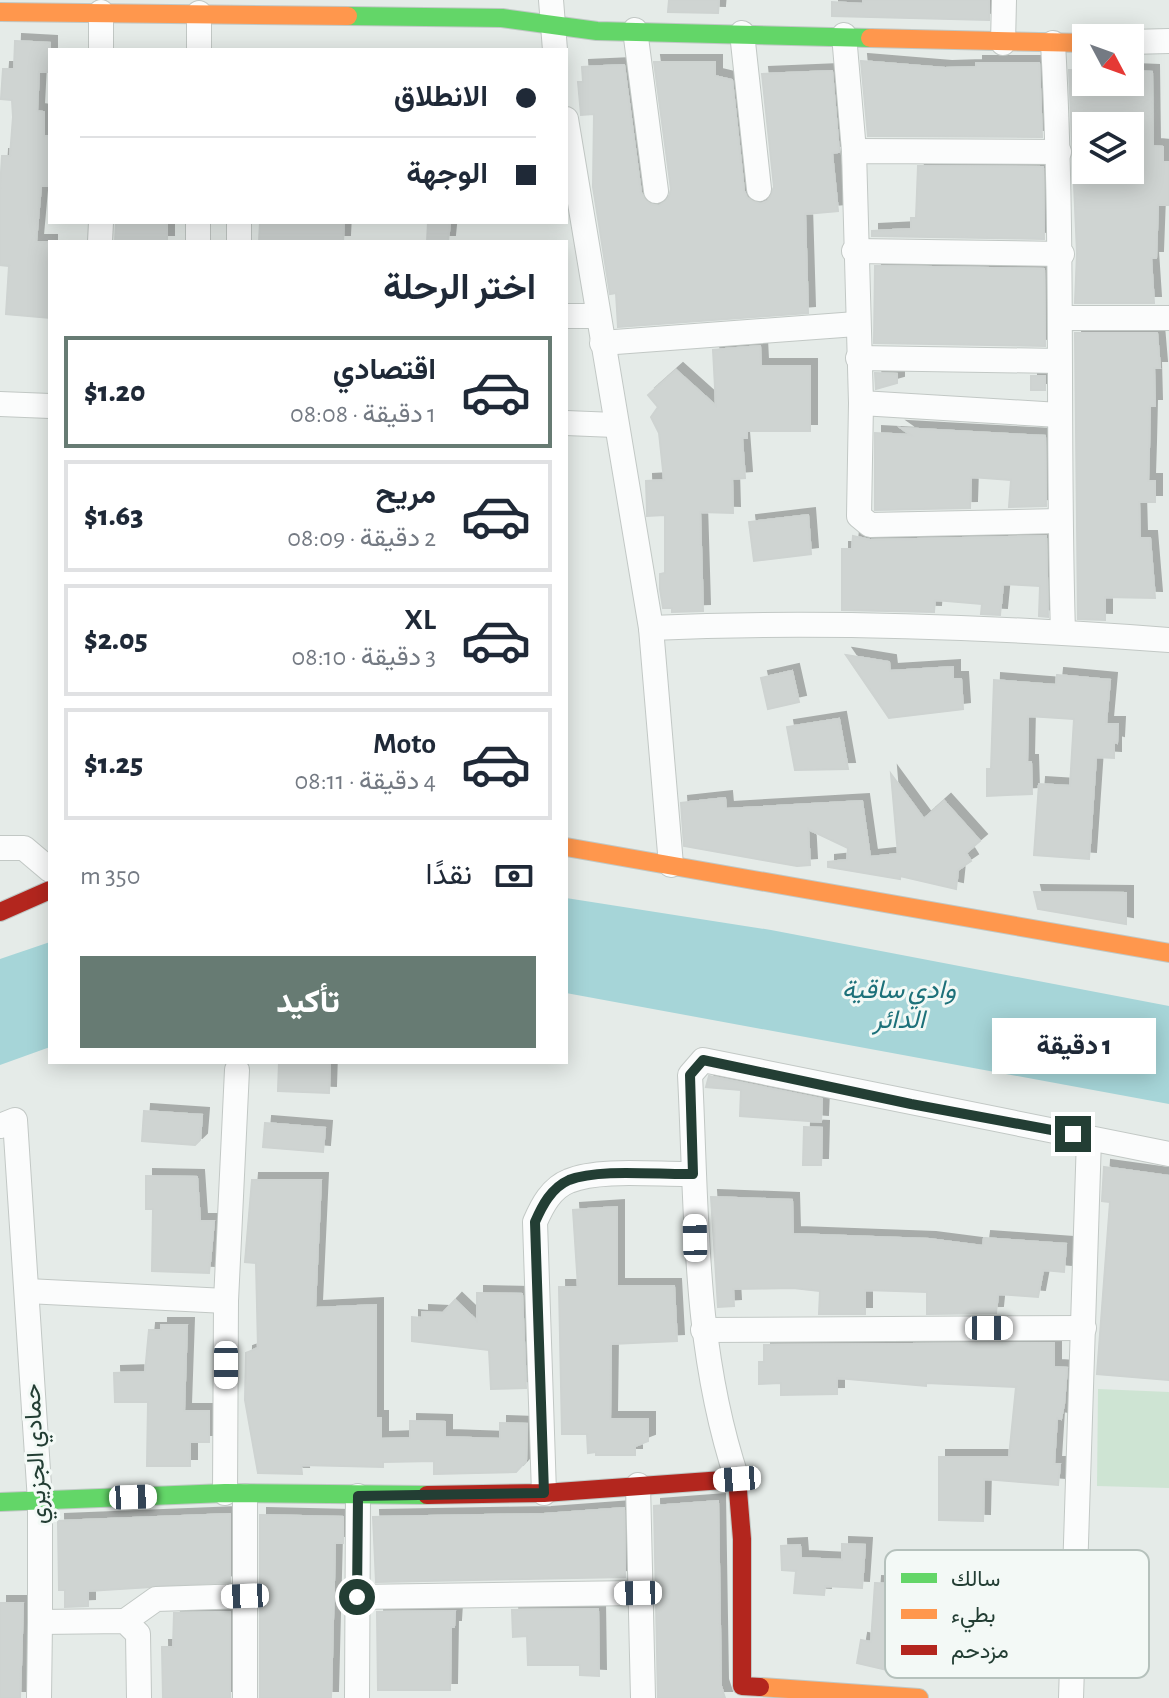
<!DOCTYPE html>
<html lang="ar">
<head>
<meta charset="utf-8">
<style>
  :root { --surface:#fff; --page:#f2f2f3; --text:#1f2937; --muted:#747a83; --line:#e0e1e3; --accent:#677b73 }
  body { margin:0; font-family:"Alegreya Sans",Vazirmatn,sans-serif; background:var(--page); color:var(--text); direction:rtl; height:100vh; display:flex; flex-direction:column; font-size:30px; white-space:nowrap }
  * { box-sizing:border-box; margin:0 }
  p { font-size:26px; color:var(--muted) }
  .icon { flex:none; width:44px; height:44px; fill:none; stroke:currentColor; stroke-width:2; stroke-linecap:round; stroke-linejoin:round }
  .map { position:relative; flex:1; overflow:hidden; direction:ltr }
  .details { position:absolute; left:48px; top:240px; width:520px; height:824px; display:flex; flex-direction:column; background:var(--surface); border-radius:0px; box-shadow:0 4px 20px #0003; direction:rtl }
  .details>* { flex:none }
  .banner { position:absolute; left:48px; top:48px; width:520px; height:176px; border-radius:0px; box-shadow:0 4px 20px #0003; direction:rtl; display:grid; align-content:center; height:176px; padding:0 32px; background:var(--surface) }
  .needle { width:52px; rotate:131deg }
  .tools { position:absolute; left:1072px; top:24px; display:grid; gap:16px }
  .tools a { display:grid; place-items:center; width:72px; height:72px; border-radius:0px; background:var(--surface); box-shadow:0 4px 20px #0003; font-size:40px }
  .end { position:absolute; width:36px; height:36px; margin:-18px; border:10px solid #233e34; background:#fff; box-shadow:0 0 0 4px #fff }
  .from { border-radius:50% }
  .bubble { position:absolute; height:56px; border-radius:0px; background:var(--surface); box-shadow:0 4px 20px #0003; font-size:26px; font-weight:800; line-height:56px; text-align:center; direction:rtl }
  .car { position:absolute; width:24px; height:48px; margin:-24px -12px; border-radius:10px; box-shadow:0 0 6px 2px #0007; background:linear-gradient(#fff 24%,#345 0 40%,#fff 0 76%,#345 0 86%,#fff 0) }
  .banner b { display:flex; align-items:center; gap:28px; height:76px; font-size:30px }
  .banner b+b { border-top:2px solid var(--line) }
  .banner i { width:20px; height:20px; background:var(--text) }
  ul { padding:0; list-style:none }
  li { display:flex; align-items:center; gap:24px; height:112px; margin:0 16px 12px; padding:0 16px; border:4px solid var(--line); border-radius:0px }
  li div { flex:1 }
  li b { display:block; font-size:30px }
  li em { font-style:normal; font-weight:800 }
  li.on { border-color:var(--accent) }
  li>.icon { width:72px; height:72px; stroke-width:1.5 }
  h2 { padding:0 32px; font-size:36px; line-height:96px }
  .pay { display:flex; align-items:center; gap:20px; height:88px; padding:0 32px; font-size:30px }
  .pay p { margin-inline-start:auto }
  .cta { display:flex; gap:16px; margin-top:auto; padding:16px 32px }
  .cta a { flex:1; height:92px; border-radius:0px; background:var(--accent); color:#fff; font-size:32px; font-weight:800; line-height:92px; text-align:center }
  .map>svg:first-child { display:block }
</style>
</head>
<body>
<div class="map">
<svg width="1169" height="1698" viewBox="0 0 1169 1698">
  <defs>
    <filter id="shadow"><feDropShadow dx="7" dy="-7" stdDeviation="0" flood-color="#0004"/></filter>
  </defs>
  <rect width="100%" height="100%" fill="#e5ebe8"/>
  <polygon fill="#cee4d3" points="1098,1389 1169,1392 1169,1488 1097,1486"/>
  <g fill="#a6d5d8">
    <polygon points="566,898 771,930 1169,1006 1169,1104 566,993"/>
    <polygon points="50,942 50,1047 0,1065 0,959"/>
  </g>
  <g fill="#cfd4d2" stroke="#ced3d1" stroke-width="2" fill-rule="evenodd" filter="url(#shadow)">
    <polygon points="669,0 719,0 718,13 668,12"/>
    <polygon points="863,0 989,0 989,20 832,16 832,2 863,4"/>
    <polygon points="15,41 50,43 50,72 39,72 37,111 44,112 44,136 50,136 50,186 41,186 36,242 50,242 50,318 6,314 9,266 0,265 0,189 2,156 10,156 13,117 12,100 1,99 3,69 14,69"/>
    <polygon points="861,61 945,68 976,67 976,63 1039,63 1042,137 868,136"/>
    <polygon points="654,62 715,62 715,76 732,80 744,191 747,198 760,204 768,201 774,187 762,74 832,71 839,152 832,153 838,211 805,214 808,313 618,327 616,293 610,294 593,187 594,114 581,115 578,82 583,82 582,67 624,65 641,193 650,204 659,206 669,197 671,189"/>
    <path d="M1069,70L1086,71V82H1130V71L1152,72L1153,146L1163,147V162H1169V205H1158L1156,258H1151L1154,303H1075L1077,253ZM1086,126H1130V170H1086Z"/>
    <polygon points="918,166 1043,167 1044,239 872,236 872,231 911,229 911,218 916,218"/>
    <polygon points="116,222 167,222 167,242 115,242"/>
    <polygon points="260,222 344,222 343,242 259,242"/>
    <polygon points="428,222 450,222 448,242 427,242"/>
    <polygon points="875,266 1044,269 1045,346 874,343"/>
    <polygon points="1075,333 1157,333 1160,368 1154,368 1155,406 1150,406 1149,449 1148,481 1155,481 1155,502 1139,502 1140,538 1150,538 1155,598 1105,597 1105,620 1078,619"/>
    <polygon points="760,346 761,366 810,366 810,431 747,431 747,438 742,438 745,478 732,479 733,513 700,512 703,611 672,612 672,608 663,608 660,589 660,574 665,573 665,515 647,516 647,512 646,481 664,480 659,433 651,417 658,407 648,395 676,370 716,406 713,350"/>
    <polygon points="875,373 897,374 897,383 876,389"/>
    <rect x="1031" y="376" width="14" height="14"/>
    <polygon points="901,428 1045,436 1046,506 1009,507 1011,480 971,477 970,508 875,510 875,433 911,435"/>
    <polygon points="808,515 811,554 754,561 749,522"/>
    <polygon points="853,536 870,540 1046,536 1048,617 1039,616 1040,586 1003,584 1000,615 981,614 982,604 935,600 934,612 842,610 842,549 852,549"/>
    <polygon points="846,655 889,662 890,671 953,667 953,679 961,679 963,709 889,718"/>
    <polygon points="792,671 799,702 768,709 761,678"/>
    <polygon points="1057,675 1110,680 1106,724 1118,724 1117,743 1114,742 1114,758 1096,757 1089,859 1034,855 1039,784 1070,786 1074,719 1028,716 1027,762 1031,762 1032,794 987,796 987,769 991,769 994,680 1056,685"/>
    <polygon points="839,719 848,769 795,770 787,727"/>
    <polygon points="891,774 924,819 944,801 980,841 966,853 971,861 958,870 956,889 900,876 900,879 828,867 828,862 847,860 848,848 808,829 810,865 797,866 684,846 681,803 725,798 726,809 862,801 870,857 898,854"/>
    <polygon points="1034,892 1126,893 1126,924 1038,909"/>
    <polygon points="279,1062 330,1062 329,1093 278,1091"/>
    <polygon points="709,1076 822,1099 821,1122 740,1116 741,1090 706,1087"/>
    <polygon points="144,1111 202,1115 200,1140 195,1145 142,1141"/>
    <polygon points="265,1123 325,1128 323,1152 263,1147"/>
    <polygon points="804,1127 822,1128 821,1165 803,1165"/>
    <polygon points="1104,1167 1169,1176 1169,1380 1097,1374 1110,1202 1102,1201"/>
    <polygon points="146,1176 197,1177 200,1221 214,1221 209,1273 152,1271 153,1209 146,1209"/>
    <polygon points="252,1180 321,1180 315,1308 376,1305 376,1418 381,1418 381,1439 410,1438 410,1421 445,1422 445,1437 500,1439 500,1423 527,1424 526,1461 516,1472 434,1474 434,1461 383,1462 383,1467 301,1465 302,1474 258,1473 245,1400 246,1353 258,1348 256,1263 245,1262"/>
    <polygon points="711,1197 792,1200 793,1234 929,1239 983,1246 984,1238 1066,1244 1064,1272 1043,1270 1038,1297 998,1294 996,1313 927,1314 927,1292 865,1290 865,1314 819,1314 820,1291 793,1288 733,1289 734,1306 718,1307"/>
    <polygon points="617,1207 617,1286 674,1286 677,1341 611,1344 610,1419 648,1419 648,1441 635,1446 635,1455 596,1455 596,1452 588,1453 587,1434 562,1434 559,1287 578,1287 573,1210"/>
    <polygon points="477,1293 522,1294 526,1388 491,1389 489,1350 412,1341 412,1317 422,1318 422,1312 443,1313 455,1300 477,1321"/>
    <polygon points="161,1325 187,1325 184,1411 209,1411 209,1442 190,1442 190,1466 147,1466 148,1402 115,1402 114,1373 145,1372 149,1330 161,1330"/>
    <polygon points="1054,1343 1054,1367 1067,1368 1064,1404 1061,1419 1057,1418 1054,1464 1060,1464 1058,1485 984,1479 983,1521 939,1520 939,1457 1009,1457 1016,1387 926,1383 926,1386 837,1378 837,1394 781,1395 781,1383 759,1384 759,1362 764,1362 764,1345"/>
    <polygon points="718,1501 721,1686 725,1698 658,1698 654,1506"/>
    <polygon points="624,1508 625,1577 376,1582 373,1517 544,1514"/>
    <polygon points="230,1514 230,1582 88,1591 88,1606 65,1607 65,1590 59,1590 58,1521"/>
    <polygon points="260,1515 343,1517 343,1543 335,1543 331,1698 260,1698"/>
    <polygon points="842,1544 865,1545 862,1588 825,1586 824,1595 794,1593 796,1571 782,1570 781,1546 800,1545 801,1558 842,1560"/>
    <polygon points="875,1583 911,1585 907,1646 915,1647 913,1676 857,1663 861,1640 871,1642"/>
    <polygon points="0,1603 23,1603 20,1698 0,1698"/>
    <polygon points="598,1609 599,1676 580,1675 580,1665 528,1665 527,1636 513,1637 512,1610"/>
    <polygon points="455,1611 454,1627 451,1627 450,1690 378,1690 377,1612"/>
    <polygon points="230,1612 230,1698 163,1698 162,1647 173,1647 174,1613"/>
  </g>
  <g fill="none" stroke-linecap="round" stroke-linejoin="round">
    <g stroke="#c2c8c5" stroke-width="26">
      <g id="street">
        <polyline points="551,0 555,50"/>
        <polyline points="199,13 199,50"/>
        <polyline points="635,30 656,191"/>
        <polyline points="742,33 759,189"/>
        <polyline points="844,35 854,151"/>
        <polyline points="1130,42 1169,41"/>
        <polyline points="1003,43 1004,0"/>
        <path d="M1053,43C1064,240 1057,436 1063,632"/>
        <polyline points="101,50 101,12"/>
        <polyline points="566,119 651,628 671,865"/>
        <polyline points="1059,152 854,151 861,403 859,516 870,525 1060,521"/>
        <polyline points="100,242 101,222"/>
        <polyline points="198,242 198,222"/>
        <polyline points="239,242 239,222"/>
        <polyline points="854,251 1062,254"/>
        <polyline points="566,316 597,316"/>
        <polyline points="1061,318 1169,318"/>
        <polyline points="602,343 856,324"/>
        <polyline points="858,358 1059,361"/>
        <polyline points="861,403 1059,415"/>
        <polyline points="0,404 50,406"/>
        <polyline points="566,423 615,425"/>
        <path d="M651,628C824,620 997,627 1169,640"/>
        <polyline points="0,848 24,848 50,870"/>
        <polyline points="0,1126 15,1120 40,1501 40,1622 125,1621 138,1634 139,1698"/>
        <polyline points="27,1291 226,1301"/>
        <polyline points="703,1330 1084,1328"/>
        <path d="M737,1479C693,1347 697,1212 690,1075L703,1060L1169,1154"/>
        <polyline points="638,1485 643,1698"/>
        <polyline points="225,1493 226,1301 237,1070"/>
        <path d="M544,1493L535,1222C542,1206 551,1188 569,1181C599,1168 660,1175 693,1174"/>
        <polyline points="245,1496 245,1698"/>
        <polyline points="357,1597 638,1593"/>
        <polyline points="125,1621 156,1599 245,1596"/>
        <polyline points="39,1698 40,1622"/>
        <polyline points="357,1698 358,1496"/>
        <polyline points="1071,1698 1089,1138"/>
      </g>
    </g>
    <g stroke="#c0c8c5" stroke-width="20">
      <g id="fast">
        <polyline points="348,16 502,18 597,31 870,38"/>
        <polyline points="0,1502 225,1493 427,1495"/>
      </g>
    </g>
    <g stroke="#c0c8c5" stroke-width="20">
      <g id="slow">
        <polyline points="0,12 348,16"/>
        <polyline points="870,38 1086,43"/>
        <polyline points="566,847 1169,953"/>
        <polyline points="760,1687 919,1698"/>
      </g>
    </g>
    <g stroke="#c0c8c5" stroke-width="20">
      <g id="jam">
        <polyline points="0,912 50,890"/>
        <polyline points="427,1495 544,1493 737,1479 742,1539 742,1686 760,1687"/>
      </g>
    </g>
    <use href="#street" stroke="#fbfcfc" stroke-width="24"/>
    <use href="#fast" stroke="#63d668" stroke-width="18"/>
    <use href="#slow" stroke="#ff974d" stroke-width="18"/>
    <use href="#jam" stroke="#b3261e" stroke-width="18"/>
  </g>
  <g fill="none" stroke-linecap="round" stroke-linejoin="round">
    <path stroke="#233e34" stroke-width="10" d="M357,1597L358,1496L544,1493L535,1222C542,1206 551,1188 569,1180C599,1168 660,1175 693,1174L690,1075L703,1060L911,1104L1073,1134"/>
  </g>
  <g text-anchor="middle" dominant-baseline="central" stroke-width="6" stroke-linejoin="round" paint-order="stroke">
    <g font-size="24" fill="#233e34" stroke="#f3f9f6">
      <text transform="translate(36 1454) rotate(-93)">حمادي الجزيري</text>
    </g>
    <g font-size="26" font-style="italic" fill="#1d717a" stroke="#f3f9f6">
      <text x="899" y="990">وادي ساقية<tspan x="899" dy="30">الدائر</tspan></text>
    </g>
  </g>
  <rect x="885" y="1550" width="264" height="128" rx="12" fill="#f3f9f6" stroke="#b5c1bc" stroke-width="2"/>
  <rect x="901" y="1573" width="36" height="10" fill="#63d668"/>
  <rect x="901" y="1609" width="36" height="10" fill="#ff974d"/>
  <rect x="901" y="1645" width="36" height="10" fill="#b3261e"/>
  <g font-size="22" fill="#233e34">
    <text x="951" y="1586">سالك</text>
    <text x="951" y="1622">بطيء</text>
    <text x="951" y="1658">مزدحم</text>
  </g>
</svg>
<div class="tools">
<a><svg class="needle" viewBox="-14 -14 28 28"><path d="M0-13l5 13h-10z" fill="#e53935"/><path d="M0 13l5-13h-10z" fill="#747a83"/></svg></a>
<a><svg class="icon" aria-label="layers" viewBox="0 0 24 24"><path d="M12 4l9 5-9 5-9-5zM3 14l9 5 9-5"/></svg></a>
</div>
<i class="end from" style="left:357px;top:1597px"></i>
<i class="end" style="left:1073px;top:1134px"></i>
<div class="bubble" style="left:992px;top:1018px;width:164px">1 دقيقة</div>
<i class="car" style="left:695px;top:1238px;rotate:359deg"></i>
<i class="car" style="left:989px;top:1328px;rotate:90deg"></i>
<i class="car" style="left:226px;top:1365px;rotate:180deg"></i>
<i class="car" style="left:737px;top:1479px;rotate:266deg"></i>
<i class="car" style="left:133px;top:1497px;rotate:88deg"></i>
<i class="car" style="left:638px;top:1593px;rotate:269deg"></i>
<i class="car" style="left:245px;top:1596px;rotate:268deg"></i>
<div class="banner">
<b><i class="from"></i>الانطلاق</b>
<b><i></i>الوجهة</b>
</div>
<section class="details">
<h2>اختر الرحلة</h2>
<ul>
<li class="on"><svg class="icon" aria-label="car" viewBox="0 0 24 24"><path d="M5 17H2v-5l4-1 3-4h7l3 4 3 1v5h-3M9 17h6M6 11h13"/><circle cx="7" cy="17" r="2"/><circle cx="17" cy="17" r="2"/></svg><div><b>اقتصادي</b><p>1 دقيقة · 08:08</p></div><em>$1.20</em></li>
<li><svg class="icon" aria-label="car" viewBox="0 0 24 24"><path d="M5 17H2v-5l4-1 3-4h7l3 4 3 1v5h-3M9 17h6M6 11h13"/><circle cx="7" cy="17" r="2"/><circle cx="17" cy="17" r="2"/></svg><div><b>مريح</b><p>2 دقيقة · 08:09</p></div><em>$1.63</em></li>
<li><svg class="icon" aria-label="car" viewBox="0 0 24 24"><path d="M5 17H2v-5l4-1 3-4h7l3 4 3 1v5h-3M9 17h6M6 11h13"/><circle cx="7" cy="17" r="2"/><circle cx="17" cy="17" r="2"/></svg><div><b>XL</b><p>3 دقيقة · 08:10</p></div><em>$2.05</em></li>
<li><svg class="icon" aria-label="car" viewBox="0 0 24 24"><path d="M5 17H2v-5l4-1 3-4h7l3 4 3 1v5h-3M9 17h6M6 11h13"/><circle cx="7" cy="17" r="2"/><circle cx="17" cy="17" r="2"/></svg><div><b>Moto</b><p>4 دقيقة · 08:11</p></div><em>$1.25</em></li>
</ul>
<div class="pay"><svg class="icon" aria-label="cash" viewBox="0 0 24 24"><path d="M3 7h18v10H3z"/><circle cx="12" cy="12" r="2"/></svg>نقدًا<p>350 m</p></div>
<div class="cta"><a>تأكيد</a></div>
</section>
</div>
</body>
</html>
